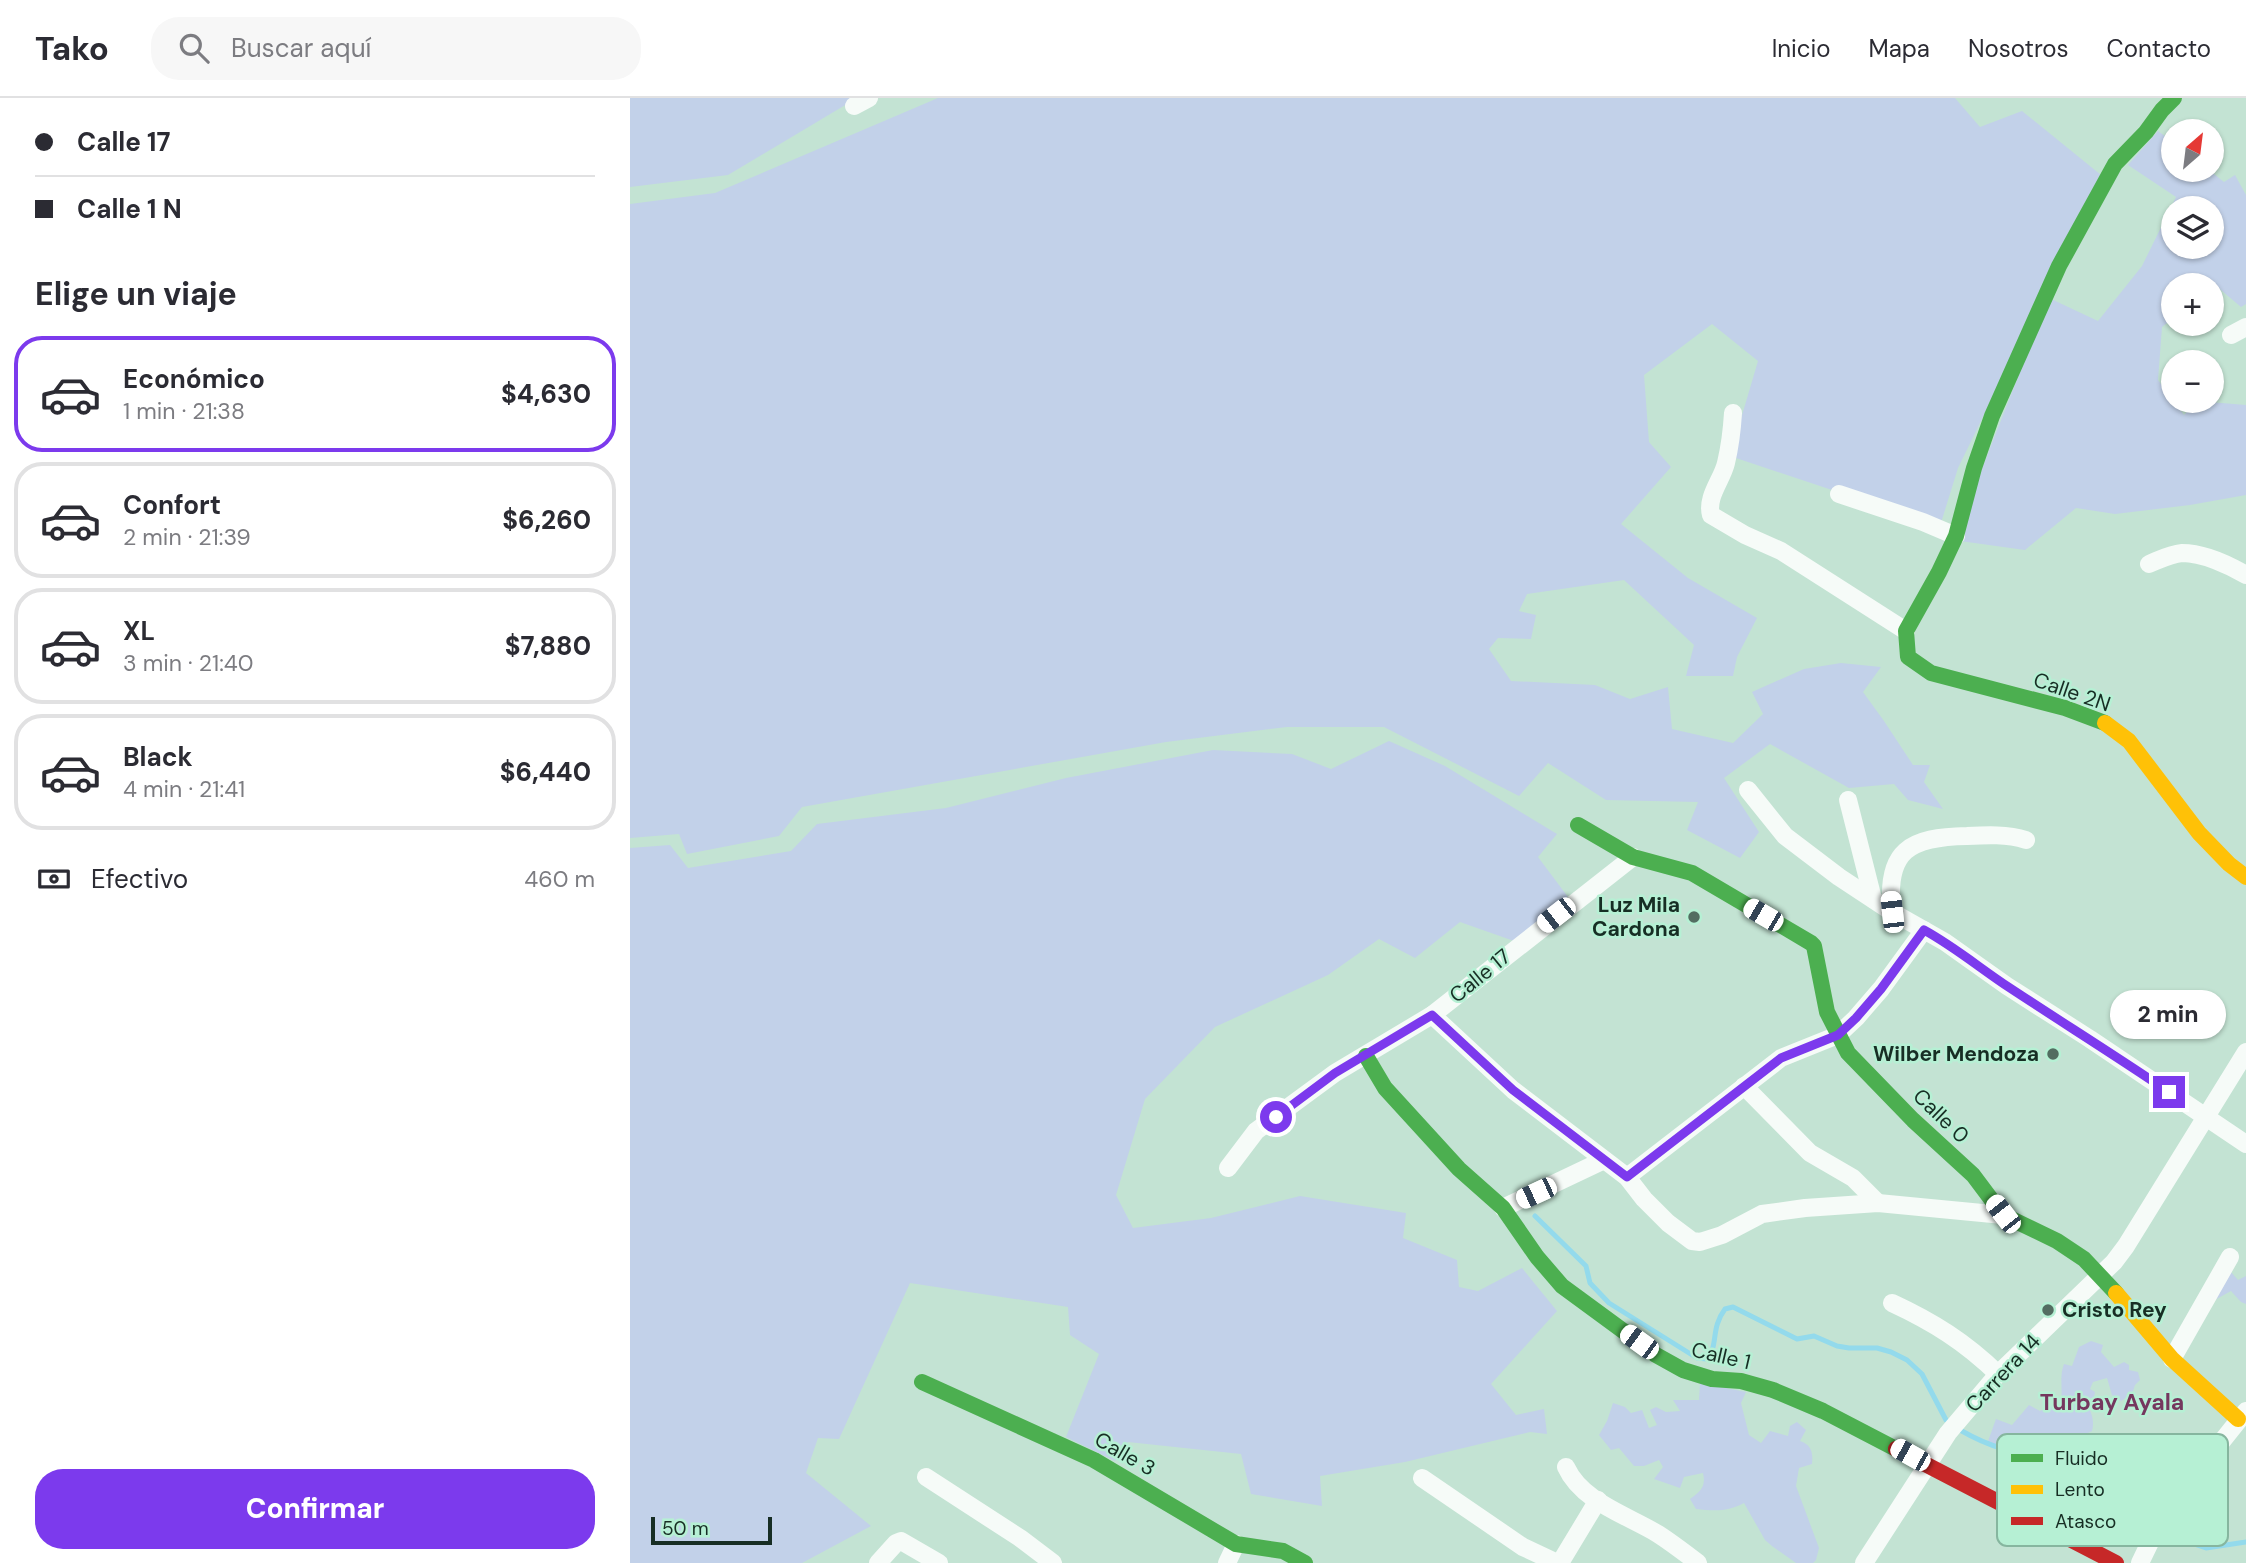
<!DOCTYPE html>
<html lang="es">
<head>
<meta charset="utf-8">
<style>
  :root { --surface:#fff; --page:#f7f7f7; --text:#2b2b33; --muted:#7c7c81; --line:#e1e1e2; --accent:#7c3aed }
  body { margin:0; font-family:"DM Sans",sans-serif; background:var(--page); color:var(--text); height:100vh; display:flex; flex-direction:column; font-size:26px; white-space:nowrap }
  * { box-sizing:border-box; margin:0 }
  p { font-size:23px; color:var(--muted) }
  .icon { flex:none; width:38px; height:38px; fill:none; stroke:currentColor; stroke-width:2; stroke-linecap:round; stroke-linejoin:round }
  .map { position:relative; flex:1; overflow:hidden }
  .drawer { display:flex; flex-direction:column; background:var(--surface); width:630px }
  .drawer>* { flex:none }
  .guide { display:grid; align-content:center; height:154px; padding:0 35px; background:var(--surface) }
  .needle { width:46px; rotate:28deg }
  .fabs { position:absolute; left:1531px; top:21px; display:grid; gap:14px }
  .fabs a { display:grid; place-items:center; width:63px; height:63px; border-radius:50%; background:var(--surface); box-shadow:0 2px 5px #0004; font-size:35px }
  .scale { position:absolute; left:21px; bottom:18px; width:121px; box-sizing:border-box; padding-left:7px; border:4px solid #172e24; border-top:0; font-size:19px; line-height:24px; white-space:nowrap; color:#172e24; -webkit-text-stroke:5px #b6f0d4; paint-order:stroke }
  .end { position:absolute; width:32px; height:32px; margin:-16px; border:9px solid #7c3aed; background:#fff; box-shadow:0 0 0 4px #fff }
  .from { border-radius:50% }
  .bubble { position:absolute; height:49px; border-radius:24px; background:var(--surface); box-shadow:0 2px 5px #0004; font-size:23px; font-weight:800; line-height:49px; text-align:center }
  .car { position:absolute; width:21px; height:42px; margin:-21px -10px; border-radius:9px; box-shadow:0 0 5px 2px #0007; background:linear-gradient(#fff 24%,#345 0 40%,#fff 0 76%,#345 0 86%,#fff 0) }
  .guide b { display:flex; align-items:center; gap:24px; height:66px; font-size:26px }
  .guide b+b { border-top:2px solid var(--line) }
  .guide i { width:18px; height:18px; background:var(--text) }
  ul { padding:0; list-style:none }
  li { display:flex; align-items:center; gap:21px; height:116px; margin:0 14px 10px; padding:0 21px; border:4px solid var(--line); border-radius:28px }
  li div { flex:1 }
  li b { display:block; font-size:26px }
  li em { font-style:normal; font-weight:800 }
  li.on { border-color:var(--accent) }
  li>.icon { width:63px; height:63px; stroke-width:1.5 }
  h2 { padding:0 35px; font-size:32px; line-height:84px }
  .pay { display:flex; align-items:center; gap:18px; height:77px; padding:0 35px; font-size:26px }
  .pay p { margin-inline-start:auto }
  .button { display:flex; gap:14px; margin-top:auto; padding:14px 35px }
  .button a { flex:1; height:80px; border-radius:28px; background:var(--accent); color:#fff; font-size:28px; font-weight:800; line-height:80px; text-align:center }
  header { display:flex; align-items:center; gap:42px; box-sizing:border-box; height:98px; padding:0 35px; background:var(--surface); border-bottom:2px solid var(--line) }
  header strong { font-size:33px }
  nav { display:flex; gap:38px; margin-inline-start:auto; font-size:24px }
  .search { width:490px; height:63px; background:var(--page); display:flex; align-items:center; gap:18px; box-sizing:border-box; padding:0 24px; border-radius:28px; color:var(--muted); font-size:26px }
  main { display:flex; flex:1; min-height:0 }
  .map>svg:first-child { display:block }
</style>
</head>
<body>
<header>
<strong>Tako</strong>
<div class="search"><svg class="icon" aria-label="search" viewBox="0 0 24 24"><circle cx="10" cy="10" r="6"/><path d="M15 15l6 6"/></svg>Buscar aquí</div>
<nav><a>Inicio</a><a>Mapa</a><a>Nosotros</a><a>Contacto</a></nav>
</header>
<main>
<section class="drawer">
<div class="guide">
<b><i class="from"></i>Calle 17</b>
<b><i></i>Calle 1 N</b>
</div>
<h2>Elige un viaje</h2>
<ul>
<li class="on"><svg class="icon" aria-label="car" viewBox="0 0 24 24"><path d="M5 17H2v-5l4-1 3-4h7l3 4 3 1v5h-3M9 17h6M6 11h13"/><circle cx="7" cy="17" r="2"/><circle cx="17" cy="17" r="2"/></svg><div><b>Económico</b><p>1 min · 21:38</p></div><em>$4,630</em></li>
<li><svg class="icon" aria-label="car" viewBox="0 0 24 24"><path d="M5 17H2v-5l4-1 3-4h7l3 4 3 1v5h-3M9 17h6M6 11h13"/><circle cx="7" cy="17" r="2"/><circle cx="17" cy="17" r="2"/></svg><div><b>Confort</b><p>2 min · 21:39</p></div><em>$6,260</em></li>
<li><svg class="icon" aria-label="car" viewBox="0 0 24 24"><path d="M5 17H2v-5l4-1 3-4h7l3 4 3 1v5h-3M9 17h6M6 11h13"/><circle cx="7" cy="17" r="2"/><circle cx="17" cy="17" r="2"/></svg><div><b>XL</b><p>3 min · 21:40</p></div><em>$7,880</em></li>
<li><svg class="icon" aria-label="car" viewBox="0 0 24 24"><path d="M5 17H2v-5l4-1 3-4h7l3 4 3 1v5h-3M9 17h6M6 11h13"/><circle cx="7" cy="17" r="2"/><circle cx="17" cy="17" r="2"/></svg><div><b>Black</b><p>4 min · 21:41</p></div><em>$6,440</em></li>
</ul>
<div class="pay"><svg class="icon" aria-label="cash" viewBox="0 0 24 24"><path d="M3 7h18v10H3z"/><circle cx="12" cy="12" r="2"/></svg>Efectivo<p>460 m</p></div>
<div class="button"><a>Confirmar</a></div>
</section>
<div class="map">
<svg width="1616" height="1465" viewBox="0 0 1616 1465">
  <rect width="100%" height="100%" fill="#c3e3d3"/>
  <g fill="#c2d1e9" fill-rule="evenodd">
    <polygon points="0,0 227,0 98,77 0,89"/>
    <polygon points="308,0 1325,0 1350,29 1392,13 1471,77 1328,370 1310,428 1100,358 1128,263 1082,226 1014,277 1019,344 1041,369 991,426 1058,480 1127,520 1107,559 1103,578 1056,578 1064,547 994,482 897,496 889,513 906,517 901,541 868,540 859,551 881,583 965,587 1000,601 1038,589 1042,631 1103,645 1133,616 1122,594 1174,571 1211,565 1251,569 1233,594 1254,623 1283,667 1300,667 1294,684 1313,711 1278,702 1264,686 1219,690 1140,646 1094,680 1129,734 1110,760 1057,732 1068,704 976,702 918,665 889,698 754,629 657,629 536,644 172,709 149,738 57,756 49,736 0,740 0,106 85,95"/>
    <path d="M1528,33L1543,44L1544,72H1579L1594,84L1605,77L1616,97V206L1611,209L1585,187L1582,189L1544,187L1543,220L1532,229L1528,282L1554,317L1567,303L1616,307V397L1560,407L1485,416L1446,410L1395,452L1330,443L1346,386L1419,200L1468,223L1512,168L1546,99L1498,67ZM1544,110H1582V149H1544Z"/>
    <polygon points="759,643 815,668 927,736 908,759 938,799 884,843 830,824 785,860 749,841 698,877 585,929 515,1001 486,1097 503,1130 581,1120 670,1098 776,1115 773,1140 827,1162 829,1189 848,1193 892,1170 927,1213 861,1286 886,1317 914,1311 917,1336 900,1334 775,1364 690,1378 692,1408 621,1396 611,1356 498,1344 485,1363 436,1339 469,1256 440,1237 438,1209 280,1185 209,1341 188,1340 176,1375 241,1428 172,1465 0,1465 0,750 40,747 58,770 161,753 187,726 316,710 436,680 583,652 662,656 701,671"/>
    <polygon points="1600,1173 1608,1182 1616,1178 1616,1206 1611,1204 1601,1193 1583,1203"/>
    <path d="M1461,1243L1473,1247L1471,1254L1484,1269L1494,1264L1499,1267V1272L1508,1274L1510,1282L1505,1287L1502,1296L1491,1303L1482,1297L1477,1280L1463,1284L1460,1291L1465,1294L1464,1299L1455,1303C1461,1313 1465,1322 1462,1333L1456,1336H1444V1343L1434,1366L1357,1346L1366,1321L1382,1327L1399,1307L1410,1313L1431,1303C1433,1290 1429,1279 1434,1266L1442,1268L1449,1249Z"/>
    <path d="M1070,1285L1116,1294L1111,1305L1119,1337L1131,1345L1140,1333L1158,1338L1160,1328L1167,1324L1176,1332L1170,1343C1182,1347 1183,1355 1182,1366L1169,1370L1166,1388L1189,1450L1186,1462L1183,1465H1166L1142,1448L1135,1442L1114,1405C1097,1414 1085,1413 1066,1411L1060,1401C1071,1393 1076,1389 1073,1375L1054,1379L1050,1390L1024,1381L1033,1369L1029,1362L1014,1368H1004L989,1350L981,1352L969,1337L977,1323L983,1305L995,1309L1001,1315L1012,1312L1019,1330L1027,1327L1020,1312L1026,1309L1036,1314L1050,1313L1043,1302H1069Z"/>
  </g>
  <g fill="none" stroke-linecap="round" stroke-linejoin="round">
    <g stroke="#93daec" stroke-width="5">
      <path d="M905,1118L956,1168L960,1185L979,1205L1067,1260L1077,1261C1089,1247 1080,1231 1095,1211L1103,1209L1167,1241L1184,1238L1207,1248L1219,1250H1247L1261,1254L1277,1262L1292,1276L1316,1322"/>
      <path d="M1330,1332C1358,1348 1384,1357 1417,1355C1440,1354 1457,1336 1479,1351C1495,1360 1484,1383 1497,1393H1513L1530,1402"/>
      <polyline points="1543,1414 1567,1447 1576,1450 1616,1444"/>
    </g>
    <g stroke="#f6fbf8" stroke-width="18">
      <polyline points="224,8 239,0"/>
      <polyline points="1601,237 1616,229"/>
      <path d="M1103,315C1102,332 1100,348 1096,365C1092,382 1076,399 1081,417L1115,437L1151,453L1276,533"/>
      <polyline points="1209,396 1293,424 1326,438"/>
      <path d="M1519,466C1529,462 1540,456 1552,455C1573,455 1599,467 1616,477"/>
      <polyline points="1118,692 1155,738 1209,779 1262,814 1315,844 1377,888 1460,941 1616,1046"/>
      <polyline points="1218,702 1243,801"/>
      <path d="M1262,814C1255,752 1280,739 1337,738C1357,737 1377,736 1396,742"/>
      <polyline points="802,917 883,992 997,1079 1014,1101 1038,1125 1062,1143 1070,1144 1092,1137 1132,1116 1175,1110 1248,1105 1373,1117"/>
      <polyline points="1114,988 1180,1055 1223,1080 1248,1105"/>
      <polyline points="598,1070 626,1033 705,975 802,917 1003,759"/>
      <polyline points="997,1079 1151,960 1208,937 1226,920 1251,891 1294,832"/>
      <polyline points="873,1110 974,1062"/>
      <path d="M1262,1205C1303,1224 1335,1244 1368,1276"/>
      <polyline points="1542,1261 1600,1159"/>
      <path d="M936,1369C952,1404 997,1417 1028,1436C1042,1445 1055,1455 1068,1465"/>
      <polyline points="296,1379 390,1440 423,1465"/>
      <polyline points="792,1380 893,1449 927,1465"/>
      <polyline points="248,1465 266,1445 271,1443 309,1465"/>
      <polyline points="597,1465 606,1446"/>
      <polyline points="930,1465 968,1402"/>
      <polyline points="1234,1465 1318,1335 1368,1276 1484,1164 1496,1148 1616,954"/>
      <polyline points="1510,1465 1523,1438 1561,1382 1616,1313"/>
    </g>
    <g stroke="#4caf50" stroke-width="16">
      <polyline points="1475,625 1435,610 1301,575 1278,559 1276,533 1309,474 1326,438 1344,370 1362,318 1429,168 1485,66 1516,34 1532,12 1544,0"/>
      <polyline points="948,727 1003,759 1062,775 1181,845 1184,848 1197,914 1218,955 1283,1022 1343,1077 1373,1117 1427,1143 1454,1161 1486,1195"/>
      <polyline points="736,958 755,990 829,1071 873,1110 907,1159 932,1188 1026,1257 1053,1272 1082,1281 1111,1283 1143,1292 1193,1313 1266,1351"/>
      <polyline points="292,1284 464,1362 606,1446 653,1453 675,1465"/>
    </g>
    <g stroke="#ffc107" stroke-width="16">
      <polyline points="1475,625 1499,643 1569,735 1599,766 1616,779"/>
      <polyline points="1486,1195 1542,1261 1608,1321"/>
    </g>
    <polyline stroke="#c62828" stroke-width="16" points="1266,1351 1486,1465"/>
  </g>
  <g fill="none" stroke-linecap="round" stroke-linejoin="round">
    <path stroke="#7c3aed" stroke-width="9" d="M646,1019L705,975L802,917L883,992L997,1079L1151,960L1208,937L1226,920L1251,891L1294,832C1325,849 1351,871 1380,890C1433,925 1486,958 1539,994"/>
  </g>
  <g fill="#536d61" stroke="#b6f0d4" stroke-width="2.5">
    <circle cx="1064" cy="819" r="7"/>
    <circle cx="1423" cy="956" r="7"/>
    <circle cx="1418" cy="1212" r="7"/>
  </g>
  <g text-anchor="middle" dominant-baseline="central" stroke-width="5" stroke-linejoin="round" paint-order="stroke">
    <g font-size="21" fill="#172e24" stroke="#b6f0d4">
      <text transform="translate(1442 594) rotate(19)">Calle 2N</text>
      <text transform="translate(850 878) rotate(-39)">Calle 17</text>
      <text transform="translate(1311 1018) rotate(44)">Calle 0</text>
      <text transform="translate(1091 1258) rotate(13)">Calle 1</text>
      <text transform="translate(1373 1275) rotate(-47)">Carrera 14</text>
      <text transform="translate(495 1356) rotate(30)">Calle 3</text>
    </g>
    <g font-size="21" font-weight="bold" fill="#172e24" stroke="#b6f0d4" text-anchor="end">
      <text x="1050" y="807">Luz Mila<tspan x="1050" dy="24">Cardona</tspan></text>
      <text x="1409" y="956">Wilber Mendoza</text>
      <text x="1432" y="1212" text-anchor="start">Cristo Rey</text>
    </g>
    <g font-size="23" font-weight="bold" fill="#75375e" stroke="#b6f0d4">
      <text x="1482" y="1304">Turbay Ayala</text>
    </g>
  </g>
  <rect x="1367" y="1336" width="231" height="112" rx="10" fill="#b6f0d4" stroke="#86b69f" stroke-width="2"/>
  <rect x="1381" y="1356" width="32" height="8" fill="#4caf50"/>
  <rect x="1381" y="1387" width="32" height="9" fill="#ffc107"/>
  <rect x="1381" y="1419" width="32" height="8" fill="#c62828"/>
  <g font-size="19" fill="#172e24">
    <text x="1425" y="1367">Fluido</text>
    <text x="1425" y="1398">Lento</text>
    <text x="1425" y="1430">Atasco</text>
  </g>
</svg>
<div class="fabs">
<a><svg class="needle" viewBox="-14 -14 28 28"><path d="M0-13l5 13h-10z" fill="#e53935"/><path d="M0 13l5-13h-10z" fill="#7c7c81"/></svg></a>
<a><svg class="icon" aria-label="layers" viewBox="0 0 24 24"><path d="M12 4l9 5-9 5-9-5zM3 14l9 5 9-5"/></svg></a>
<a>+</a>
<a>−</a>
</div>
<div class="scale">50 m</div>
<i class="end from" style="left:646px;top:1019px"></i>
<i class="end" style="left:1539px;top:994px"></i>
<div class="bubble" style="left:1480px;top:892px;width:116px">2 min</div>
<i class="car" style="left:1262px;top:814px;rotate:354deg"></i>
<i class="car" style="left:926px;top:817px;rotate:232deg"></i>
<i class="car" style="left:1133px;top:817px;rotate:300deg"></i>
<i class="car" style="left:906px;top:1095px;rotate:245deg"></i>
<i class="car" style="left:1373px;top:1116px;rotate:322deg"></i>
<i class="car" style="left:1009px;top:1244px;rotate:306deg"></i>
<i class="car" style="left:1280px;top:1357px;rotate:299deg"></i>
</div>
</main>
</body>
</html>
